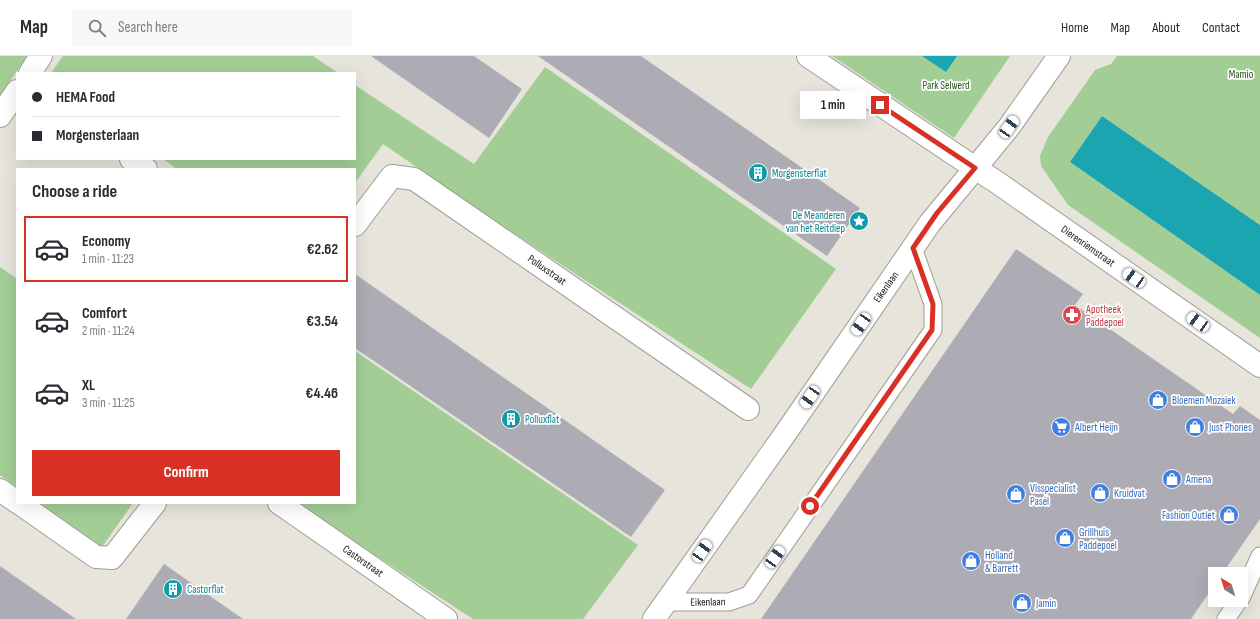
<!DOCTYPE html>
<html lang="en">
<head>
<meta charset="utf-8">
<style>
  :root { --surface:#fff; --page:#f7f7f7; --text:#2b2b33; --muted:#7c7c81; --line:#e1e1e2; --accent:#d93025 }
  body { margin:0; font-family:"Sofia Sans Condensed",sans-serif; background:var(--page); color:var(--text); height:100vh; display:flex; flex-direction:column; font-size:15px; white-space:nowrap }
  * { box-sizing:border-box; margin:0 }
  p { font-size:13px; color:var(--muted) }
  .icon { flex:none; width:22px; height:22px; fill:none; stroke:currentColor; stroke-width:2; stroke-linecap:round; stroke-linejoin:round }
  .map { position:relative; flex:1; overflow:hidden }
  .side { position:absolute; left:16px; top:112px; width:340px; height:336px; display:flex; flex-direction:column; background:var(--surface); border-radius:0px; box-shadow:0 4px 16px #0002 }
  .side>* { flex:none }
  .top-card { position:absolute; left:16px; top:16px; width:340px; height:88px; border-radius:0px; box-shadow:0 4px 16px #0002; display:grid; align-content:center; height:88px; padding:0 16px; background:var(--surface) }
  .needle { width:26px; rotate:322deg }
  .fabs { position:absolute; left:1208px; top:511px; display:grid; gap:8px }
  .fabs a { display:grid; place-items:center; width:40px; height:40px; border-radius:0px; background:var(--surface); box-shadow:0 4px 16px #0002; font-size:20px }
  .end { position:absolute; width:18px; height:18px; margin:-9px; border:5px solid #d93025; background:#fff; box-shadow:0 0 0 2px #fff }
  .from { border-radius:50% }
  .bubble { position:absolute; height:28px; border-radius:0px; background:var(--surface); box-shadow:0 4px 16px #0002; font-size:13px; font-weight:700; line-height:28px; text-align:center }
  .car { position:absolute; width:12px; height:24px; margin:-12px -6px; border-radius:5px; box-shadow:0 0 3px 1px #0007; background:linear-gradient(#fff 24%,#345 0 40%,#fff 0 76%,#345 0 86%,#fff 0) }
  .top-card b { display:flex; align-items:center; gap:14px; height:38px; font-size:15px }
  .top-card b+b { border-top:1px solid var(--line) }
  .top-card i { width:10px; height:10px; background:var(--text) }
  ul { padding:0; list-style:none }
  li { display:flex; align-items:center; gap:12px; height:66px; margin:0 8px 6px; padding:0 8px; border:2px solid transparent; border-radius:0px }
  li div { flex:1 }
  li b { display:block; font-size:15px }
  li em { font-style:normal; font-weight:700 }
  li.current { border-color:var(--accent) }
  li>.icon { width:36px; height:36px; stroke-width:1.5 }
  h2 { padding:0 16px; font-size:18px; line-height:48px }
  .cta { display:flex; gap:8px; margin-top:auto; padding:8px 16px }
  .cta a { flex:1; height:46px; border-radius:0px; background:var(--accent); color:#fff; font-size:16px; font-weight:700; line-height:46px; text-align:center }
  header { display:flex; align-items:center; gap:24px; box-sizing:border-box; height:56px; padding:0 20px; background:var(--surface); border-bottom:1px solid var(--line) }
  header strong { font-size:19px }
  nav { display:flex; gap:22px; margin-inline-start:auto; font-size:14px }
  .search { width:280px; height:36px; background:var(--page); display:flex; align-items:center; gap:10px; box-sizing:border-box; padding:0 14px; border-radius:0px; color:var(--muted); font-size:15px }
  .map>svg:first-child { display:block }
</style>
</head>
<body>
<header>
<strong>Map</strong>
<div class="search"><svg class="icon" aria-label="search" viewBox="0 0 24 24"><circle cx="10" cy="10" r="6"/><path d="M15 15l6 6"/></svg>Search here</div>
<nav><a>Home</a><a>Map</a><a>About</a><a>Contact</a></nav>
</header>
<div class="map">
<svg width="1260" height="563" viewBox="0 0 1260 563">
  <rect width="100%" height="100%" fill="#e7e4dc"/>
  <g fill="#a2ce96">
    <polygon points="0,0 27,0 0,40"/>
    <polygon points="63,0 313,0 338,17 51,17"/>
    <polygon points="832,0 1010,0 954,82"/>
    <polygon points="1117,0 1260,0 1260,169 1102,60 1070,106 1260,239 1260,282 1068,149 1041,110 1040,100 1048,81 1095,14 1111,8"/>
    <polygon points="545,11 836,213 751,333 510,175 383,88 355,127 355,113 177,113 163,103 355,103 355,29 474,108"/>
    <polygon points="0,211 17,223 17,431 0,419"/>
    <polygon points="355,295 638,489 583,563 473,563 295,447 355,447"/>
    <polygon points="40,447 133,447 102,491"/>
  </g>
  <g fill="#1aa5b0">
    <polygon points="922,0 957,0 946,16"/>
    <polygon points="1102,60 1260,169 1260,239 1070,106"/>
  </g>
  <g fill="#adacb5">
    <polygon points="371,0 474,0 522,33 489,82"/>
    <polygon points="538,0 641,0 860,152 827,200"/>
    <polygon points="1016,193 1083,238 1075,249 1233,358 1240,350 1260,364 1260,463 1222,518 1215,518 1215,528 1191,563 761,563"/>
    <polygon points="355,218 665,434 631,481 355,292"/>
    <polygon points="164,508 243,563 126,563"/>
    <polygon points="0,510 76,563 0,563"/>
  </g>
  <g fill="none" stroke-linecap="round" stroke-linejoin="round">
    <g stroke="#9f9d95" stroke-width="19">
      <g id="lane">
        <polyline points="1241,542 1260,500"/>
        <polyline points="666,546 729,546 749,539 933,274 933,248 913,192"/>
        <polyline points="1226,563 1239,544"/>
      </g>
    </g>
    <g stroke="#9f9d95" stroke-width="24">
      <g id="street">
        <polyline points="808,0 975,112"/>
        <polyline points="30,17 41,0"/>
        <polyline points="0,60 17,35"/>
        <polyline points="131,103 146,113"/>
        <polyline points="355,169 392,120 414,123 748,353"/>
        <polyline points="0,434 17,446"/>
        <polyline points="19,447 96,501 112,502 155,447"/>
        <polyline points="279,447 446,563"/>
      </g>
    </g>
    <g stroke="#9f9d95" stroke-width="24">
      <g id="secondary">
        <polyline points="975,112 998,127 1260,310"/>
        <polyline points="654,563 785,378 930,167 1009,71 1059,0"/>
      </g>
    </g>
    <use href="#lane" stroke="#fff" stroke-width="17"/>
    <use href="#street" stroke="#fff" stroke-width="22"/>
    <use href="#secondary" stroke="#fff" stroke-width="22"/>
  </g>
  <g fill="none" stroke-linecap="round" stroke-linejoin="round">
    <polyline stroke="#d93025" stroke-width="5" points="810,450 932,274 933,248 913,192 937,157 975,112 880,49"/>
  </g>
  <defs>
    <g id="building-disc" transform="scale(1)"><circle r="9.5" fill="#0f9aa8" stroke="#fff"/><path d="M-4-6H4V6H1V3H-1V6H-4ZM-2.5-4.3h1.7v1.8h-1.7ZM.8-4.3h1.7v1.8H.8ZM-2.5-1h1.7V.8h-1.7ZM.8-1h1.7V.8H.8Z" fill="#fff"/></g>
    <g id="sight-disc" transform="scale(1)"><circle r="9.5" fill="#0f9aa8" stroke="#fff"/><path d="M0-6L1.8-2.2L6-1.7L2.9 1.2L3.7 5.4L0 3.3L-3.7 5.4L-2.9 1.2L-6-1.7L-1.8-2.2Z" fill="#fff"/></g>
    <g id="pharmacy-disc" transform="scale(1)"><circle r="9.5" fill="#e0444e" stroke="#fff"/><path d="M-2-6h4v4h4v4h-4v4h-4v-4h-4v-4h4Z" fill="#fff"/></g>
    <g id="shop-disc" transform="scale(1)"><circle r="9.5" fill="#3f7fe0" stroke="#fff"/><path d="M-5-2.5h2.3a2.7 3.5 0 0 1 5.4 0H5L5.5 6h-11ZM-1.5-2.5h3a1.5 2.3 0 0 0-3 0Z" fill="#fff"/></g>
    <g id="supermarket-disc" transform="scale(1)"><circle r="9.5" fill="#3f7fe0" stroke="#fff"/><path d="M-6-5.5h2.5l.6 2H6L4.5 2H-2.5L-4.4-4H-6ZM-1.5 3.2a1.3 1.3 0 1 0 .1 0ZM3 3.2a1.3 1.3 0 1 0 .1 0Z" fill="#fff"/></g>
  </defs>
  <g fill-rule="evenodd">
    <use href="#building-disc" x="758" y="117"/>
    <use href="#sight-disc" x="859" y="165"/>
    <use href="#pharmacy-disc" x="1072" y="259"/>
    <use href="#shop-disc" x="1158" y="344"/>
    <use href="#building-disc" x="511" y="363"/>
    <use href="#supermarket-disc" x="1061" y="371"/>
    <use href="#shop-disc" x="1195" y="371"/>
    <use href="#shop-disc" x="1172" y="423"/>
    <use href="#shop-disc" x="1100" y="437"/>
    <use href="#shop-disc" x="1016" y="438"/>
    <use href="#shop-disc" x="1229" y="459"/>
    <use href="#shop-disc" x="1065" y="482"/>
    <use href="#shop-disc" x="971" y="505"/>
    <use href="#building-disc" x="173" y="533"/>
    <use href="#shop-disc" x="1022" y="547"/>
  </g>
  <g text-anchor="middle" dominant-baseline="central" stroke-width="3.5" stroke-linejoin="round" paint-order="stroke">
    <g font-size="11" fill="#255715" stroke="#fff">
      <text x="1241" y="18">Mamio</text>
      <text x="946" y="29">Park Selwerd</text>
    </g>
    <g font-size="11" fill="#0d838f" stroke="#fff" text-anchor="start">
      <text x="772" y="117">Morgensterflat</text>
      <text x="845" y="159" text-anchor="end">De Meanderen<tspan x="845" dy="13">van het Reitdiep</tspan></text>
      <text x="525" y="363">Polluxflat</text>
      <text x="187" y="533">Castorflat</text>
    </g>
    <g font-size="11" fill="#181714" stroke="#fff">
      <text transform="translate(1088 190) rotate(35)">Dierenriemstraat</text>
      <text transform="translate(547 214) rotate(35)">Polluxstraat</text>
      <text transform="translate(886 231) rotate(-55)">Eikenlaan</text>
      <text transform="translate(363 505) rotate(35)">Castorstraat</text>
      <text transform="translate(708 546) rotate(-1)">Eikenlaan</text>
    </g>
    <g font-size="11" fill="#be3a42" stroke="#fff" text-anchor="start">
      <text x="1086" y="253">Apotheek<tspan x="1086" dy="13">Paddepoel</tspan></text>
    </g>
    <g font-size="11" fill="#366cbe" stroke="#fff" text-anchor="start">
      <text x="1172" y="344">Bloemen Mozaiek</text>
      <text x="1075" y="371">Albert Heijn</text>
      <text x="1209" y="371">Just Phones</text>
      <text x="1186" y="423">Amena</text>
      <text x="1030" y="432">Visspecialist<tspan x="1030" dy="13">Pasél</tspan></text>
      <text x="1114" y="437">Kruidvat</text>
      <text x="1215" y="459" text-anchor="end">Fashion Outlet</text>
      <text x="1079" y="476">Grillhuis<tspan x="1079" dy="13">Paddepoel</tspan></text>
      <text x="985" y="499">Holland<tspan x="985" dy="13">&amp; Barrett</tspan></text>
      <text x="1036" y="547">Jamin</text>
    </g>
  </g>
</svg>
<div class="fabs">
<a><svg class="needle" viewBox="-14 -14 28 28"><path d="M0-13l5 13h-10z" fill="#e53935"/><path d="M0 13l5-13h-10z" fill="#7c7c81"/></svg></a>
</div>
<i class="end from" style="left:810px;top:450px"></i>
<i class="end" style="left:880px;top:49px"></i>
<div class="bubble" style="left:800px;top:35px;width:66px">1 min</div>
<i class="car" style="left:1009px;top:71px;rotate:35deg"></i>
<i class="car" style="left:1134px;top:222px;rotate:305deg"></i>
<i class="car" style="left:1198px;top:266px;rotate:305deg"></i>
<i class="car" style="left:861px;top:268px;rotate:215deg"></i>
<i class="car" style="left:810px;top:341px;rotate:215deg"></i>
<i class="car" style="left:702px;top:495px;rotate:35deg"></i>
<i class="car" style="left:775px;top:501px;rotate:35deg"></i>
<div class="top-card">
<b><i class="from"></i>HEMA Food</b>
<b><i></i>Morgensterlaan</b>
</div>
<section class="side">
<h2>Choose a ride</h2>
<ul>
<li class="current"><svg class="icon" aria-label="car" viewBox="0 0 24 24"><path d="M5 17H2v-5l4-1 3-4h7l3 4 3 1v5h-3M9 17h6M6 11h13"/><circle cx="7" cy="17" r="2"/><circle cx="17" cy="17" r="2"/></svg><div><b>Economy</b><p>1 min · 11:23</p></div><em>€2.62</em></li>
<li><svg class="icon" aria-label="car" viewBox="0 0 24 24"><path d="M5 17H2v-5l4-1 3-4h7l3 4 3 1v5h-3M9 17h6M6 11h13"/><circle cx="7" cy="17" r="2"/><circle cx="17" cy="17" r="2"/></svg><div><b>Comfort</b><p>2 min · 11:24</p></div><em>€3.54</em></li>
<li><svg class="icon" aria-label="car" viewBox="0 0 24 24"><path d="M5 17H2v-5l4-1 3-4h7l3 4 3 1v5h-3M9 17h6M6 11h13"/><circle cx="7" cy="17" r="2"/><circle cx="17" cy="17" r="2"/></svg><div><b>XL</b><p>3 min · 11:25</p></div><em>€4.46</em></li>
</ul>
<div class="cta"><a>Confirm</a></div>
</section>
</div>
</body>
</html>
